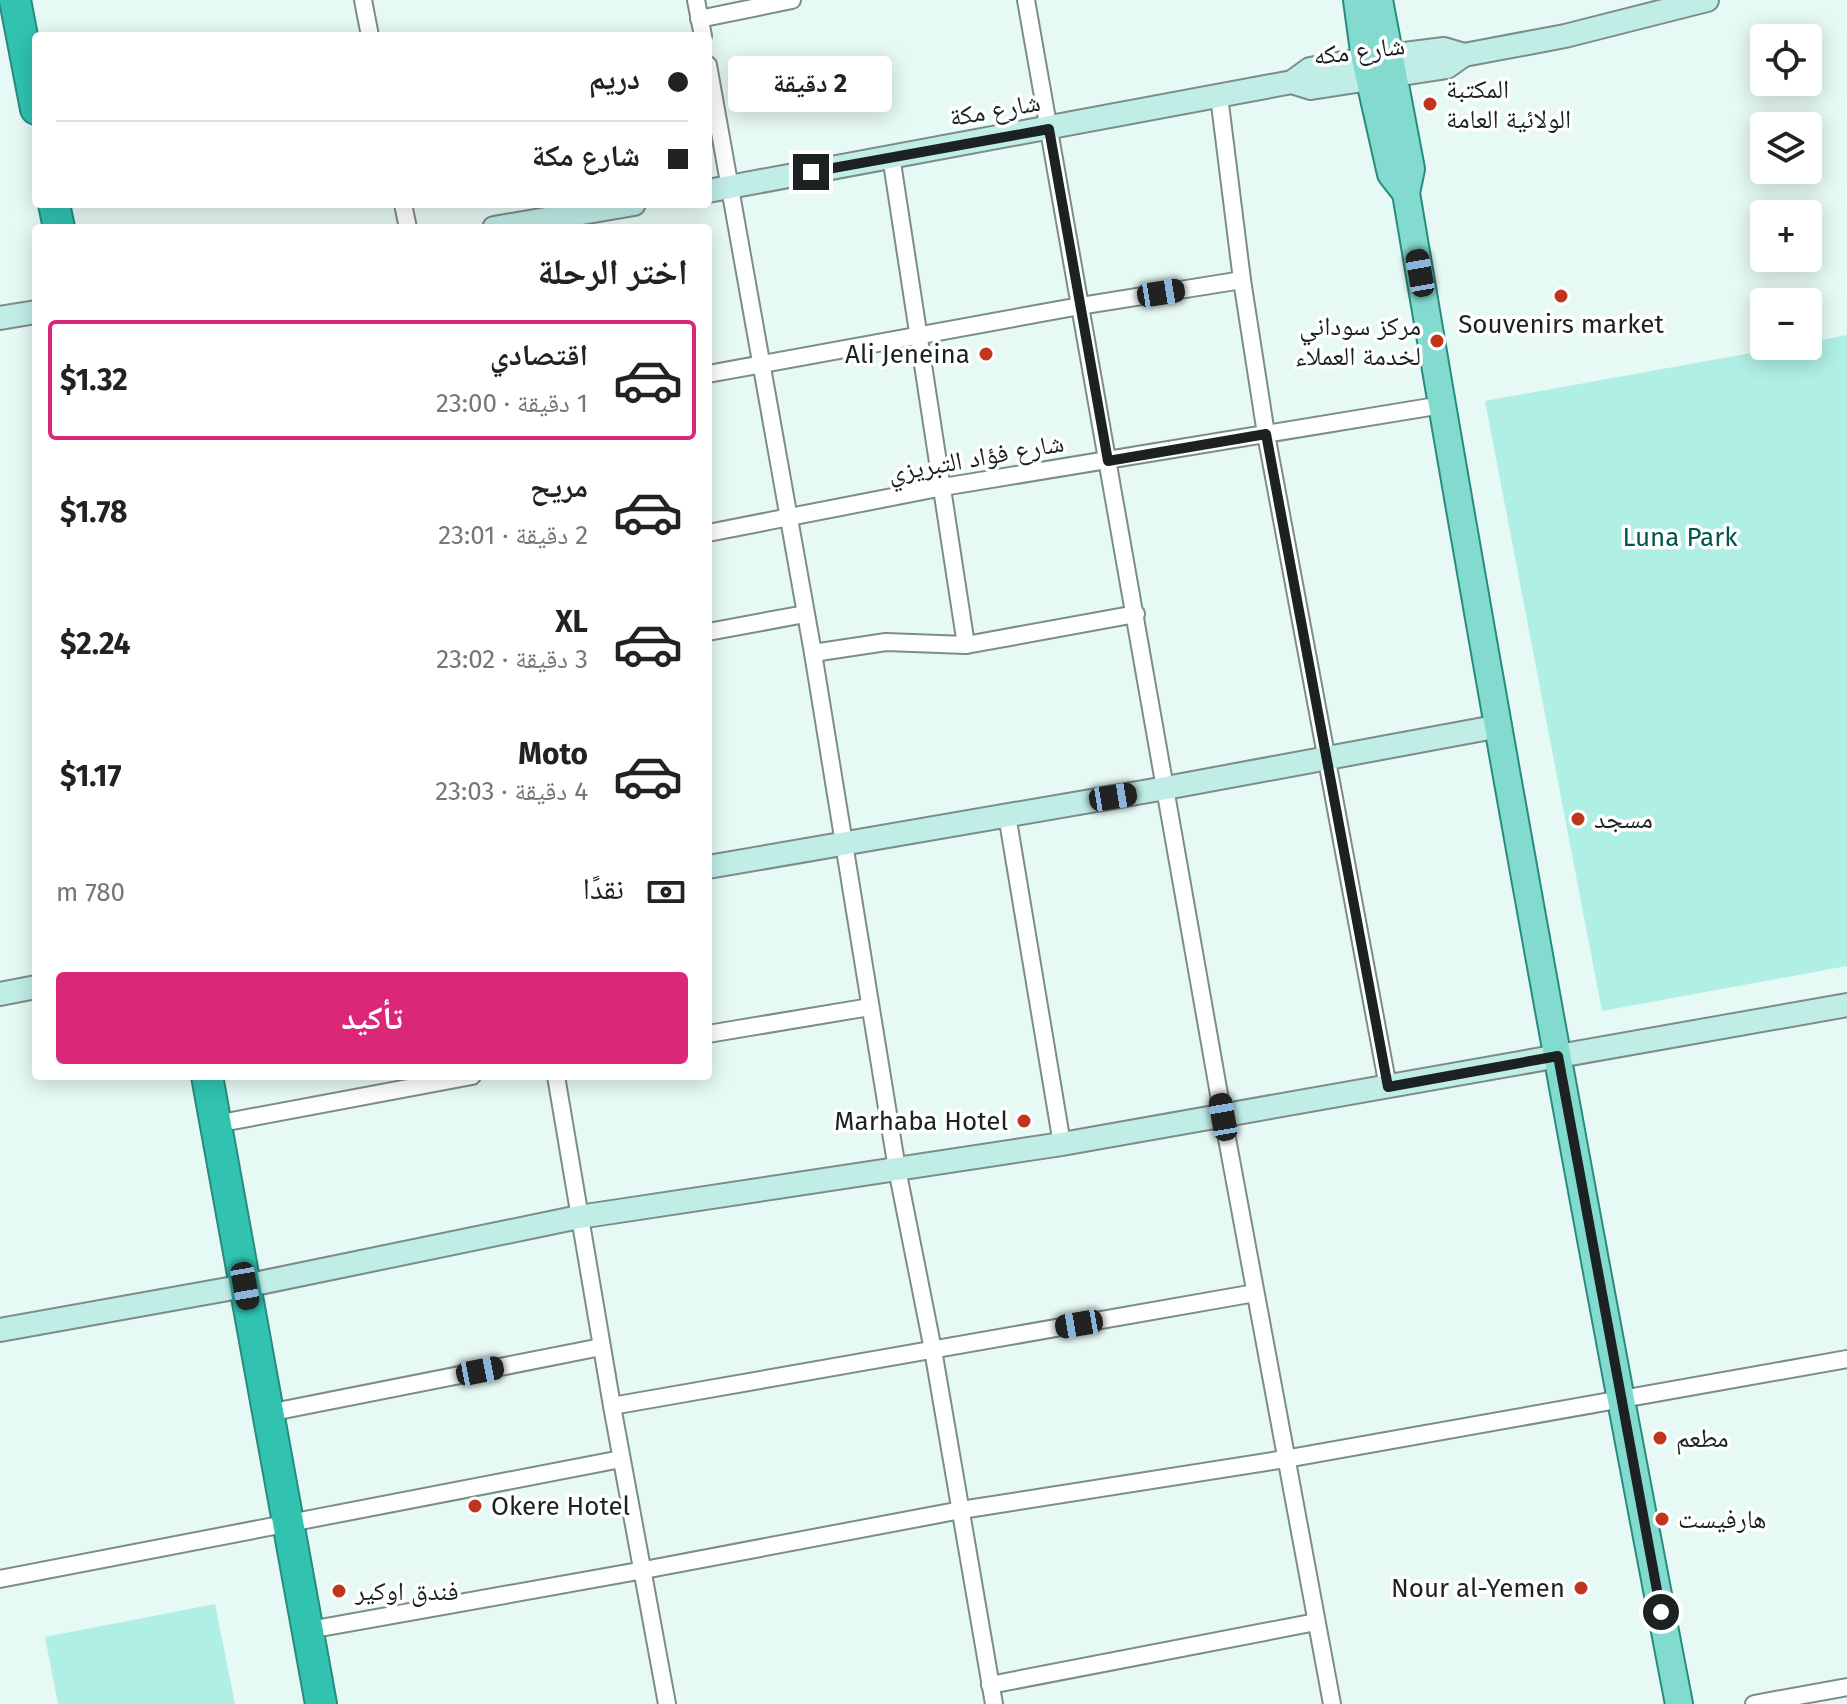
<!DOCTYPE html>
<html lang="ar">
<head>
<meta charset="utf-8">
<style>
  :root { --surface:#fff; --page:#f6f6f6; --text:#222; --muted:#767676; --line:#e0e0e0; --accent:#db2777 }
  body { margin:0; font-family:"Fira Sans","Noto Naskh Arabic",sans-serif; background:var(--page); color:var(--text); direction:rtl; height:100vh; display:flex; flex-direction:column; font-size:30px; white-space:nowrap }
  * { box-sizing:border-box; margin:0 }
  p { font-size:26px; color:var(--muted) }
  .icon { flex:none; width:44px; height:44px; fill:none; stroke:currentColor; stroke-width:2; stroke-linecap:round; stroke-linejoin:round }
  .map { position:relative; flex:1; overflow:hidden; direction:ltr }
  .panel { position:absolute; left:32px; top:224px; width:680px; height:856px; display:flex; flex-direction:column; background:var(--surface); border-radius:8px; box-shadow:0 4px 20px #0003; direction:rtl }
  .panel>* { flex:none }
  .hud { position:absolute; left:32px; top:32px; width:680px; height:176px; border-radius:8px; box-shadow:0 4px 20px #0003; direction:rtl; display:grid; align-content:center; height:176px; padding:0 24px; background:var(--surface) }
  .fabs { position:absolute; left:1750px; top:24px; display:grid; gap:16px }
  .fabs a { display:grid; place-items:center; width:72px; height:72px; border-radius:8px; background:var(--surface); box-shadow:0 4px 20px #0003; font-size:40px }
  .end { position:absolute; width:36px; height:36px; margin:-18px; border:10px solid #1b2221; background:#fff; box-shadow:0 0 0 4px #fff }
  .from { border-radius:50% }
  .bubble { position:absolute; height:56px; border-radius:8px; background:var(--surface); box-shadow:0 4px 20px #0003; font-size:26px; font-weight:700; line-height:56px; text-align:center; direction:rtl }
  .car { position:absolute; width:24px; height:48px; margin:-24px -12px; border-radius:10px; box-shadow:0 0 6px 2px #0007; background:linear-gradient(#222 24%,#8ab4d8 0 40%,#222 0 76%,#8ab4d8 0 86%,#222 0) }
  .hud b { display:flex; align-items:center; gap:28px; height:76px; font-size:30px }
  .hud b+b { border-top:2px solid var(--line) }
  .hud i { width:20px; height:20px; background:var(--text) }
  ul { padding:0; list-style:none }
  li { display:flex; align-items:center; gap:24px; height:120px; margin:0 16px 12px; padding:0 8px; border:4px solid transparent; border-radius:8px }
  li div { flex:1 }
  li b { display:block; font-size:30px }
  li em { font-style:normal; font-weight:700 }
  li.active { border-color:var(--accent) }
  li>.icon { width:72px; height:72px; stroke-width:1.5 }
  h2 { padding:0 24px; font-size:36px; line-height:96px }
  .pay { display:flex; align-items:center; gap:20px; height:88px; padding:0 24px; font-size:30px }
  .pay p { margin-inline-start:auto }
  .cta { display:flex; gap:16px; margin-top:auto; padding:16px 24px }
  .cta a { flex:1; height:92px; border-radius:8px; background:var(--accent); color:#fff; font-size:32px; font-weight:700; line-height:92px; text-align:center }
  .map>svg:first-child { display:block }
</style>
</head>
<body>
<div class="map">
<svg width="1847" height="1704" viewBox="0 0 1847 1704">
  <rect width="100%" height="100%" fill="#e6f9f5"/>
  <g fill="#b0efe3">
    <polygon points="1847,335 1847,966 1602,1011 1485,401 1789,346 1808,346 1808,343"/>
    <polygon points="215,1604 235,1704 58,1704 45,1637"/>
  </g>
  <g fill="none" stroke-linecap="round" stroke-linejoin="round">
    <g stroke="#7c8d89" stroke-width="20">
      <g id="street">
        <polyline points="363,0 370,36"/>
        <polyline points="696,0 703,36"/>
        <polyline points="1026,0 1223,1117 1332,1704"/>
        <polyline points="699,19 792,0"/>
        <polyline points="708,65 813,653 897,1169 933,1350 994,1704"/>
        <polyline points="1219,96 1242,280 1266,434 1388,1087"/>
        <polyline points="891,156 966,645"/>
        <polyline points="403,204 408,228"/>
        <polyline points="708,374 1080,306 1242,280"/>
        <polyline points="708,533 943,487 1442,405"/>
        <polyline points="708,632 805,614"/>
        <polyline points="813,653 886,642 966,645 1136,614"/>
        <polyline points="1007,815 1062,1144"/>
        <polyline points="708,1034 870,1007"/>
        <polyline points="556,1076 612,1406 667,1704"/>
        <polyline points="216,1124 472,1076"/>
        <polyline points="612,1406 1255,1293"/>
        <polyline points="268,1413 601,1347"/>
        <polyline points="0,1579 621,1459"/>
        <polyline points="309,1630 644,1570 961,1510 1285,1459 1847,1359"/>
        <polyline points="990,1685 1316,1622"/>
        <polyline points="1754,1704 1847,1687"/>
      </g>
    </g>
    <g stroke="#7c8d89" stroke-width="26">
      <g id="secondary">
        <polyline points="1292,82 1311,88 1447,67 1464,55 1565,36 1707,0"/>
        <polyline points="708,191 1292,82 1310,69 1365,59 1444,49 1464,55"/>
        <polyline points="494,228 634,204"/>
        <polyline points="0,318 36,312"/>
        <polyline points="708,867 1166,788 1500,726"/>
        <polyline points="0,994 36,987"/>
        <polyline points="0,1330 245,1286 579,1217 1062,1144 1847,1005"/>
      </g>
    </g>
    <g stroke="#298b7e" stroke-width="30">
      <g id="primary">
        <polyline points="1357,0 1365,59 1391,174 1406,193"/>
        <path d="M1379,0L1411,169L1406,193C1491,698 1582,1202 1679,1704"/>
      </g>
    </g>
    <g stroke="#298b7e" stroke-width="34">
      <g id="highway">
        <polyline points="15,0 36,109"/>
        <polyline points="54,204 59,228"/>
        <polyline points="207,1076 321,1704"/>
      </g>
    </g>
    <use href="#street" stroke="#fff" stroke-width="16"/>
    <use href="#secondary" stroke="#c1ede7" stroke-width="22"/>
    <use href="#primary" stroke="#83dbd0" stroke-width="26"/>
    <use href="#highway" stroke="#31c3b0" stroke-width="30"/>
  </g>
  <g fill="none" stroke-linecap="round" stroke-linejoin="round">
    <polyline stroke="#1b2221" stroke-width="10" points="811,172 1049,129 1108,461 1266,434 1388,1087 1558,1056 1661,1612"/>
  </g>
  <g fill="#c0351e" stroke="#fff" stroke-width="3">
    <circle cx="1430" cy="104" r="8"/>
    <circle cx="1561" cy="296" r="8"/>
    <circle cx="1437" cy="341" r="8"/>
    <circle cx="986" cy="354" r="8"/>
    <circle cx="1578" cy="819" r="8"/>
    <circle cx="1024" cy="1121" r="8"/>
    <circle cx="1660" cy="1438" r="8"/>
    <circle cx="475" cy="1506" r="8"/>
    <circle cx="1662" cy="1519" r="8"/>
    <circle cx="1581" cy="1588" r="8"/>
    <circle cx="339" cy="1591" r="8"/>
  </g>
  <g text-anchor="middle" dominant-baseline="central" stroke-width="7" stroke-linejoin="round" paint-order="stroke">
    <g font-size="26" fill="#1b2221" stroke="#fff">
      <text transform="translate(1359 51) rotate(-7)">شارع مكه</text>
      <text transform="translate(995 110) rotate(-10)">شارع مكة</text>
      <text transform="translate(976 458) rotate(-10)">شارع فؤاد التبريزي</text>
    </g>
    <g font-size="26" fill="#1b2221" stroke="#fff" text-anchor="start">
      <text x="1446" y="89">المكتبة<tspan x="1446" dy="30">الولائية العامة</tspan></text>
      <text x="1561" y="324" text-anchor="middle">Souvenirs market</text>
      <text x="1421" y="326" text-anchor="end">مركز سوداني<tspan x="1421" dy="30">لخدمة العملاء</tspan></text>
      <text x="970" y="354" text-anchor="end">Ali Jeneina</text>
      <text x="1594" y="819">مسجد</text>
      <text x="1008" y="1121" text-anchor="end">Marhaba Hotel</text>
      <text x="1676" y="1438">مطعم</text>
      <text x="491" y="1506">Okere Hotel</text>
      <text x="1678" y="1519">هارفيست</text>
      <text x="1565" y="1588" text-anchor="end">Nour al-Yemen</text>
      <text x="355" y="1591">فندق اوكير</text>
    </g>
    <g font-size="26" fill="#00574d" stroke="#fff">
      <text x="1680" y="537">Luna Park</text>
    </g>
  </g>
</svg>
<div class="fabs">
<a><svg class="icon" aria-label="locate" viewBox="0 0 24 24"><circle cx="12" cy="12" r="6"/><path d="M12 2v4M12 18v4M2 12h4M18 12h4"/></svg></a>
<a><svg class="icon" aria-label="layers" viewBox="0 0 24 24"><path d="M12 4l9 5-9 5-9-5zM3 14l9 5 9-5"/></svg></a>
<a>+</a>
<a>−</a>
</div>
<i class="end from" style="left:1661px;top:1612px"></i>
<i class="end" style="left:811px;top:172px"></i>
<div class="bubble" style="left:728px;top:56px;width:164px">2 دقيقة</div>
<i class="car" style="left:1420px;top:273px;rotate:350deg"></i>
<i class="car" style="left:1161px;top:293px;rotate:81deg"></i>
<i class="car" style="left:1113px;top:797px;rotate:81deg"></i>
<i class="car" style="left:1223px;top:1117px;rotate:350deg"></i>
<i class="car" style="left:245px;top:1286px;rotate:170deg"></i>
<i class="car" style="left:1079px;top:1324px;rotate:260deg"></i>
<i class="car" style="left:480px;top:1371px;rotate:79deg"></i>
<div class="hud">
<b><i class="from"></i>دريم</b>
<b><i></i>شارع مكة</b>
</div>
<section class="panel">
<h2>اختر الرحلة</h2>
<ul>
<li class="active"><svg class="icon" aria-label="car" viewBox="0 0 24 24"><path d="M5 17H2v-5l4-1 3-4h7l3 4 3 1v5h-3M9 17h6M6 11h13"/><circle cx="7" cy="17" r="2"/><circle cx="17" cy="17" r="2"/></svg><div><b>اقتصادي</b><p>1 دقيقة · 23:00</p></div><em>$1.32</em></li>
<li><svg class="icon" aria-label="car" viewBox="0 0 24 24"><path d="M5 17H2v-5l4-1 3-4h7l3 4 3 1v5h-3M9 17h6M6 11h13"/><circle cx="7" cy="17" r="2"/><circle cx="17" cy="17" r="2"/></svg><div><b>مريح</b><p>2 دقيقة · 23:01</p></div><em>$1.78</em></li>
<li><svg class="icon" aria-label="car" viewBox="0 0 24 24"><path d="M5 17H2v-5l4-1 3-4h7l3 4 3 1v5h-3M9 17h6M6 11h13"/><circle cx="7" cy="17" r="2"/><circle cx="17" cy="17" r="2"/></svg><div><b>XL</b><p>3 دقيقة · 23:02</p></div><em>$2.24</em></li>
<li><svg class="icon" aria-label="car" viewBox="0 0 24 24"><path d="M5 17H2v-5l4-1 3-4h7l3 4 3 1v5h-3M9 17h6M6 11h13"/><circle cx="7" cy="17" r="2"/><circle cx="17" cy="17" r="2"/></svg><div><b>Moto</b><p>4 دقيقة · 23:03</p></div><em>$1.17</em></li>
</ul>
<div class="pay"><svg class="icon" aria-label="cash" viewBox="0 0 24 24"><path d="M3 7h18v10H3z"/><circle cx="12" cy="12" r="2"/></svg>نقدًا<p>780 m</p></div>
<div class="cta"><a>تأكيد</a></div>
</section>
</div>
</body>
</html>
